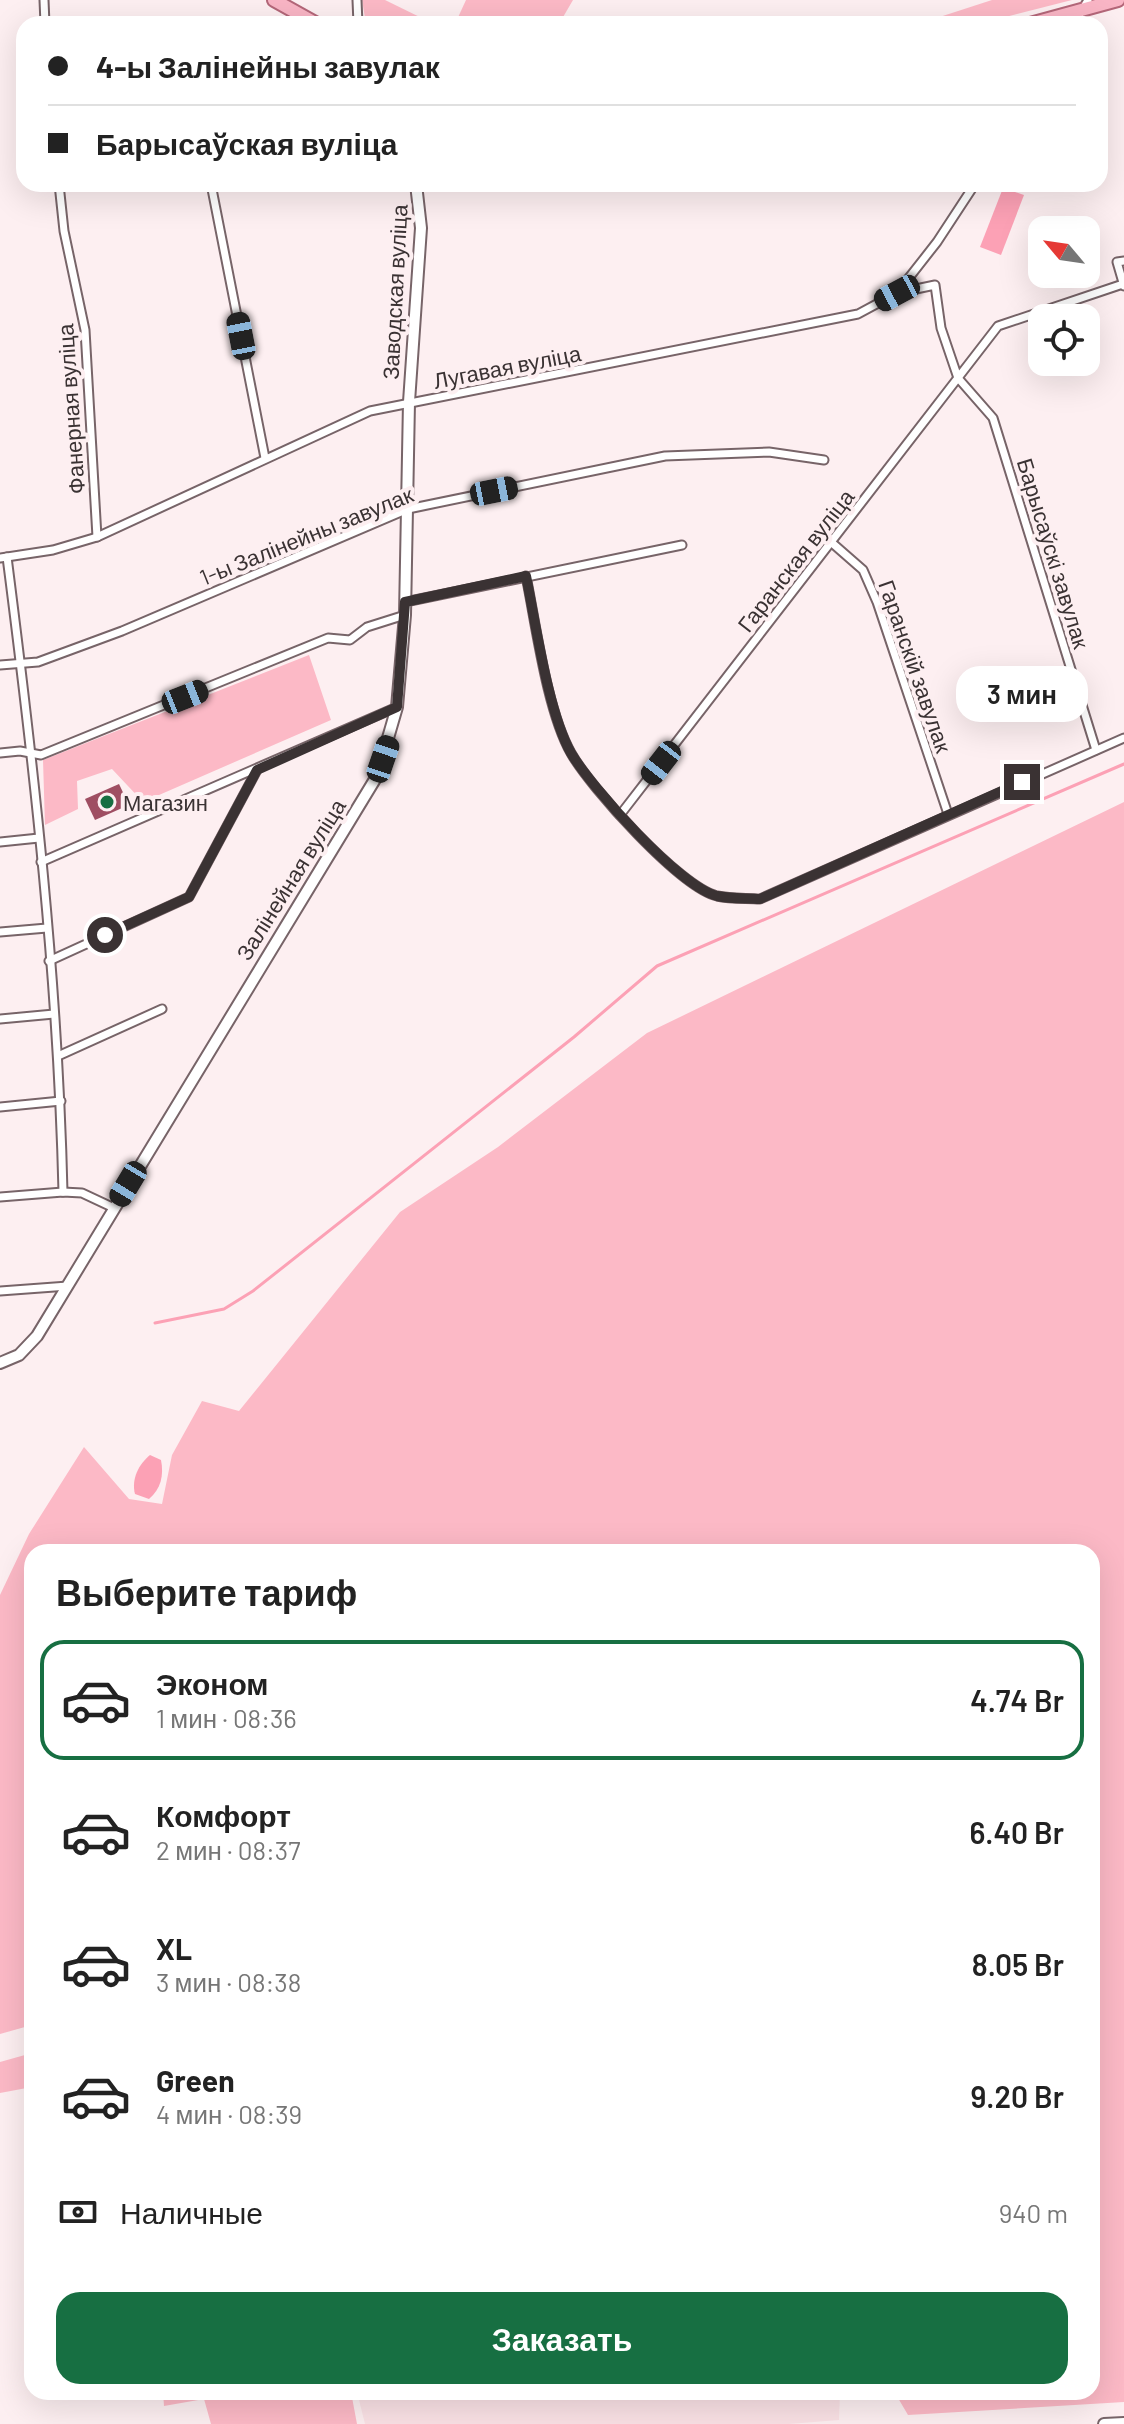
<!DOCTYPE html>
<html lang="ru">
<head>
<meta charset="utf-8">
<style>
  :root { --surface:#fff; --page:#f6f6f6; --text:#222; --muted:#767676; --line:#e0e0e0; --accent:#176f42 }
  body { margin:0; font-family:Barlow,sans-serif; background:var(--page); color:var(--text); height:100vh; display:flex; flex-direction:column; font-size:30px; white-space:nowrap }
  * { box-sizing:border-box; margin:0 }
  p { font-size:26px; color:var(--muted) }
  .icon { flex:none; width:44px; height:44px; fill:none; stroke:currentColor; stroke-width:2; stroke-linecap:round; stroke-linejoin:round }
  .map { position:relative; flex:1; overflow:hidden }
  .details { position:absolute; left:24px; top:1544px; width:1076px; height:856px; display:flex; flex-direction:column; background:var(--surface); border-radius:24px; box-shadow:0 8px 32px #0002 }
  .details>* { flex:none }
  .hud { position:absolute; left:16px; top:16px; width:1092px; height:176px; border-radius:24px; box-shadow:0 8px 32px #0002; display:grid; align-content:center; height:176px; padding:0 32px; background:var(--surface) }
  .needle { width:52px; rotate:299deg }
  .fabs { position:absolute; left:1028px; top:216px; display:grid; gap:16px }
  .fabs a { display:grid; place-items:center; width:72px; height:72px; border-radius:16px; background:var(--surface); box-shadow:0 8px 32px #0002; font-size:40px }
  .end { position:absolute; width:36px; height:36px; margin:-18px; border:10px solid #3a3233; background:#fff; box-shadow:0 0 0 4px #fff }
  .from { border-radius:50% }
  .bubble { position:absolute; height:56px; border-radius:24px; background:var(--surface); box-shadow:0 8px 32px #0002; font-size:26px; font-weight:600; line-height:56px; text-align:center }
  .car { position:absolute; width:24px; height:48px; margin:-24px -12px; border-radius:10px; box-shadow:0 0 6px 2px #0007; background:linear-gradient(#222 24%,#8ab4d8 0 40%,#222 0 76%,#8ab4d8 0 86%,#222 0) }
  .hud b { display:flex; align-items:center; gap:28px; height:76px; font-size:30px }
  .hud b+b { border-top:2px solid var(--line) }
  .hud i { width:20px; height:20px; background:var(--text) }
  ul { padding:0; list-style:none }
  li { display:flex; align-items:center; gap:24px; height:120px; margin:0 16px 12px; padding:0 16px; border:4px solid transparent; border-radius:24px }
  li div { flex:1 }
  li b { display:block; font-size:30px }
  li em { font-style:normal; font-weight:600 }
  li.active { border-color:var(--accent) }
  li>.icon { width:72px; height:72px; stroke-width:1.5 }
  h2 { padding:0 32px; font-size:36px; line-height:96px }
  .pay { display:flex; align-items:center; gap:20px; height:88px; padding:0 32px; font-size:30px }
  .pay p { margin-inline-start:auto }
  .action { display:flex; gap:16px; margin-top:auto; padding:16px 32px }
  .action a { flex:1; height:92px; border-radius:24px; background:var(--accent); color:#fff; font-size:32px; font-weight:600; line-height:92px; text-align:center }
  .map>svg:first-child { display:block }
</style>
</head>
<body>
<div class="map">
<svg width="1124" height="2424" viewBox="0 0 1124 2424">
  <rect width="100%" height="100%" fill="#fdeff1"/>
  <polygon fill="#fae1e5" points="357,2392 840,2392 839,2420 789,2424 365,2424"/>
  <g fill="#fcb9c6">
    <polygon points="362,0 385,0 434,24 366,24"/>
    <polygon points="466,0 573,0 559,24 455,24"/>
    <polygon points="992,0 1072,0 978,24 918,24"/>
    <polygon points="309,655 331,720 143,802 112,769 77,781 78,809 45,825 43,760"/>
    <polygon points="1124,802 1124,2402 908,2415 898,2398 965,2392 1092,2392 1092,1552 32,1552 32,2025 0,2034 0,1595 29,1534 84,1447 129,1499 162,1504 172,1455 202,1401 239,1411 400,1212 498,1147 647,1033"/>
    <polygon points="32,2053 32,2087 0,2093 0,2062"/>
    <polygon points="163,2392 351,2392 357,2424 211,2424 204,2399 164,2406"/>
  </g>
  <g fill="#fca1b5">
    <polygon points="1003,188 1024,195 1001,255 980,247"/>
    <path d="M150,1455L161,1460C164,1475 161,1489 149,1499L135,1494C131,1479 139,1464 150,1455Z"/>
  </g>
  <g fill="none" stroke-linecap="round" stroke-linejoin="round">
    <polyline stroke="#fca1b5" stroke-width="3" points="155,1323 224,1309 253,1291 574,1037 657,966 1124,764"/>
  </g>
  <polygon fill="#9f4e62" points="119,784 129,805 95,820 85,799"/>
  <g fill="none" stroke-linecap="round" stroke-linejoin="round">
    <g stroke="#776468" stroke-width="11">
      <g id="street">
        <polyline points="44,0 45,24"/>
        <polyline points="357,0 358,24"/>
        <polyline points="1074,24 1088,0"/>
        <polyline points="59,184 64,231 85,330 97,537"/>
        <polyline points="211,184 265,458"/>
        <polyline points="1124,261 1117,262 1124,286"/>
        <polyline points="897,293 937,242 975,184"/>
        <polyline points="831,542 863,570 877,602 948,814"/>
        <path d="M7,557C34,767 58,980 63,1192"/>
        <polyline points="0,558 53,550 97,537 370,411 858,314 897,293 935,285 941,328 958,378 993,418 1096,750"/>
        <path d="M526,576C536,625 547,711 571,753C590,787 680,887 717,896C731,899 746,898 760,899L1124,738"/>
        <polyline points="405,602 682,545"/>
        <polyline points="0,665 38,662 122,631 408,509 665,456 769,452 824,460"/>
        <polyline points="0,753 20,751 41,755 328,638 350,640 367,627 405,615"/>
        <polyline points="620,815 998,326 1123,284"/>
        <polyline points="0,842 39,838"/>
        <polyline points="41,862 397,707"/>
        <polyline points="0,932 47,928"/>
        <polyline points="49,961 189,897 257,770"/>
        <polyline points="0,1019 54,1014"/>
        <polyline points="58,1056 162,1009"/>
        <polyline points="0,1107 61,1101"/>
        <polyline points="0,1197 63,1192 82,1193 114,1208"/>
        <polyline points="0,1291 68,1286"/>
      </g>
    </g>
    <g stroke="#776468" stroke-width="14">
      <g id="secondary">
        <polyline points="0,1363 19,1355 37,1336 377,776 397,707 405,615 409,402 421,228 416,184"/>
        <polyline points="1104,2424 1124,2423"/>
      </g>
    </g>
    <g stroke="#b46779" stroke-width="16">
      <g id="primary">
        <polyline points="274,0 317,24"/>
        <polyline points="1030,24 1118,0"/>
      </g>
    </g>
    <use href="#street" stroke="#fff" stroke-width="7"/>
    <use href="#secondary" stroke="#fff" stroke-width="10"/>
    <use href="#primary" stroke="#f9b5c5" stroke-width="12"/>
  </g>
  <g fill="none" stroke-linecap="round" stroke-linejoin="round">
    <path stroke="#3a3233" stroke-width="10" d="M105,935L189,897L257,770L397,707L405,602L526,576C536,624 548,712 571,753C591,787 680,887 717,896C731,899 746,898 760,899L1022,782"/>
  </g>
  <circle fill="#176f42" stroke="#fdeff1" stroke-width="3" cx="107" cy="802" r="8"/>
  <g text-anchor="middle" dominant-baseline="central" stroke-width="8" stroke-linejoin="round" paint-order="stroke">
    <g font-size="22" fill="#3a3233" stroke="#fdeff1">
      <text transform="translate(394 292) rotate(-87)">Заводская вуліца</text>
      <text transform="translate(507 366) rotate(-11)">Лугавая вуліца</text>
      <text transform="translate(70 409) rotate(-94)">Фанерная вуліца</text>
      <text transform="translate(306 535) rotate(-22)">1-ы Залінейны завулак</text>
      <text transform="translate(1054 553) rotate(73)">Барысаўскі завулак</text>
      <text transform="translate(795 560) rotate(-52)">Гаранская вуліца</text>
      <text transform="translate(916 666) rotate(71)">Гаранскій завулак</text>
      <text transform="translate(290 879) rotate(-58)">Залінейная вуліца</text>
    </g>
    <g font-size="22" fill="#3a3233" stroke="#fdeff1" text-anchor="start">
      <text x="123" y="802">Магазин</text>
    </g>
  </g>
</svg>
<div class="fabs">
<a><svg class="needle" viewBox="-14 -14 28 28"><path d="M0-13l5 13h-10z" fill="#e53935"/><path d="M0 13l5-13h-10z" fill="#767676"/></svg></a>
<a><svg class="icon" aria-label="locate" viewBox="0 0 24 24"><circle cx="12" cy="12" r="6"/><path d="M12 2v4M12 18v4M2 12h4M18 12h4"/></svg></a>
</div>
<i class="end from" style="left:105px;top:935px"></i>
<i class="end" style="left:1022px;top:782px"></i>
<div class="bubble" style="left:956px;top:666px;width:132px">3 мин</div>
<i class="car" style="left:897px;top:293px;rotate:242deg"></i>
<i class="car" style="left:241px;top:336px;rotate:349deg"></i>
<i class="car" style="left:494px;top:491px;rotate:79deg"></i>
<i class="car" style="left:185px;top:697px;rotate:68deg"></i>
<i class="car" style="left:383px;top:759px;rotate:19deg"></i>
<i class="car" style="left:661px;top:763px;rotate:218deg"></i>
<i class="car" style="left:128px;top:1184px;rotate:211deg"></i>
<div class="hud">
<b><i class="from"></i>4-ы Залінейны завулак</b>
<b><i></i>Барысаўская вуліца</b>
</div>
<section class="details">
<h2>Выберите тариф</h2>
<ul>
<li class="active"><svg class="icon" aria-label="car" viewBox="0 0 24 24"><path d="M5 17H2v-5l4-1 3-4h7l3 4 3 1v5h-3M9 17h6M6 11h13"/><circle cx="7" cy="17" r="2"/><circle cx="17" cy="17" r="2"/></svg><div><b>Эконом</b><p>1 мин · 08:36</p></div><em>4.74 Br</em></li>
<li><svg class="icon" aria-label="car" viewBox="0 0 24 24"><path d="M5 17H2v-5l4-1 3-4h7l3 4 3 1v5h-3M9 17h6M6 11h13"/><circle cx="7" cy="17" r="2"/><circle cx="17" cy="17" r="2"/></svg><div><b>Комфорт</b><p>2 мин · 08:37</p></div><em>6.40 Br</em></li>
<li><svg class="icon" aria-label="car" viewBox="0 0 24 24"><path d="M5 17H2v-5l4-1 3-4h7l3 4 3 1v5h-3M9 17h6M6 11h13"/><circle cx="7" cy="17" r="2"/><circle cx="17" cy="17" r="2"/></svg><div><b>XL</b><p>3 мин · 08:38</p></div><em>8.05 Br</em></li>
<li><svg class="icon" aria-label="car" viewBox="0 0 24 24"><path d="M5 17H2v-5l4-1 3-4h7l3 4 3 1v5h-3M9 17h6M6 11h13"/><circle cx="7" cy="17" r="2"/><circle cx="17" cy="17" r="2"/></svg><div><b>Green</b><p>4 мин · 08:39</p></div><em>9.20 Br</em></li>
</ul>
<div class="pay"><svg class="icon" aria-label="cash" viewBox="0 0 24 24"><path d="M3 7h18v10H3z"/><circle cx="12" cy="12" r="2"/></svg>Наличные<p>940 m</p></div>
<div class="action"><a>Заказать</a></div>
</section>
</div>
</body>
</html>
